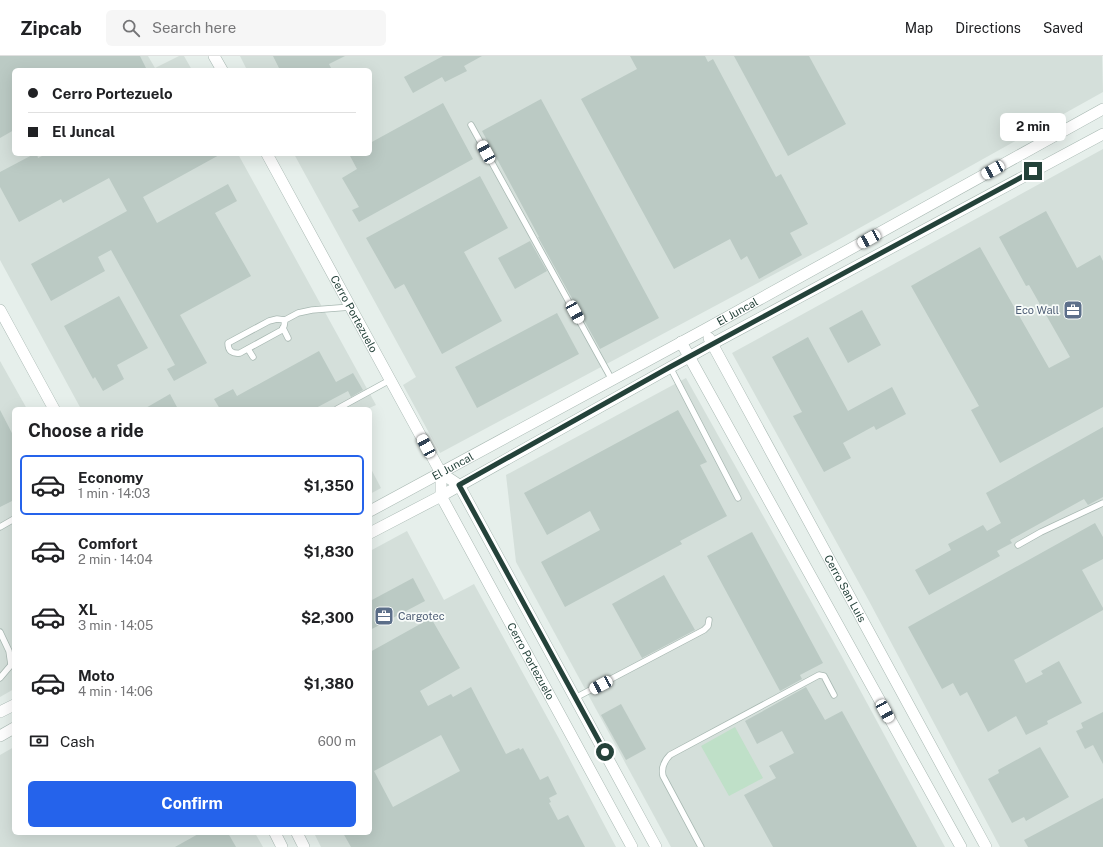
<!DOCTYPE html>
<html lang="en">
<head>
<meta charset="utf-8">
<style>
  :root { --surface:#fff; --page:#f6f6f6; --text:#202124; --muted:#757577; --line:#e0e0e0; --accent:#2563eb }
  body { margin:0; font-family:"Public Sans",sans-serif; background:var(--page); color:var(--text); height:100vh; display:flex; flex-direction:column; font-size:15px; white-space:nowrap }
  * { box-sizing:border-box; margin:0 }
  p { font-size:13px; color:var(--muted) }
  .icon { flex:none; width:22px; height:22px; fill:none; stroke:currentColor; stroke-width:2; stroke-linecap:round; stroke-linejoin:round }
  .map { position:relative; flex:1; overflow:hidden }
  .panel { position:absolute; left:12px; top:351px; width:360px; height:428px; display:flex; flex-direction:column; background:var(--surface); border-radius:6px; box-shadow:0 4px 16px #0002 }
  .panel>* { flex:none }
  .top-card { position:absolute; left:12px; top:12px; width:360px; height:88px; border-radius:6px; box-shadow:0 4px 16px #0002; display:grid; align-content:center; height:88px; padding:0 16px; background:var(--surface) }
  .end { position:absolute; width:18px; height:18px; margin:-9px; border:5px solid #24423a; background:#fff; box-shadow:0 0 0 2px #fff }
  .from { border-radius:50% }
  .bubble { position:absolute; height:28px; border-radius:6px; background:var(--surface); box-shadow:0 4px 16px #0002; font-size:13px; font-weight:700; line-height:28px; text-align:center }
  .car { position:absolute; width:12px; height:24px; margin:-12px -6px; border-radius:5px; box-shadow:0 0 3px 1px #0007; background:linear-gradient(#fff 24%,#345 0 40%,#fff 0 76%,#345 0 86%,#fff 0) }
  .top-card b { display:flex; align-items:center; gap:14px; height:38px; font-size:15px }
  .top-card b+b { border-top:1px solid var(--line) }
  .top-card i { width:10px; height:10px; background:var(--text) }
  ul { padding:0; list-style:none }
  li { display:flex; align-items:center; gap:12px; height:60px; margin:0 8px 6px; padding:0 8px; border:2px solid transparent; border-radius:6px }
  li div { flex:1 }
  li b { display:block; font-size:15px }
  li em { font-style:normal; font-weight:700 }
  li.current { border-color:var(--accent) }
  li>.icon { width:36px; height:36px; stroke-width:1.5 }
  h2 { padding:0 16px; font-size:18px; line-height:48px }
  .pay { display:flex; align-items:center; gap:10px; height:44px; padding:0 16px; font-size:15px }
  .pay p { margin-inline-start:auto }
  .action { display:flex; gap:8px; margin-top:auto; padding:8px 16px }
  .action a { flex:1; height:46px; border-radius:6px; background:var(--accent); color:#fff; font-size:16px; font-weight:700; line-height:46px; text-align:center }
  header { display:flex; align-items:center; gap:24px; box-sizing:border-box; height:56px; padding:0 20px; background:var(--surface); border-bottom:1px solid var(--line) }
  header strong { font-size:19px }
  nav { display:flex; gap:22px; margin-inline-start:auto; font-size:14px }
  .search { width:280px; height:36px; background:var(--page); display:flex; align-items:center; gap:10px; box-sizing:border-box; padding:0 14px; border-radius:6px; color:var(--muted); font-size:15px }
  .map>svg:first-child { display:block }
</style>
</head>
<body>
<header>
<strong>Zipcab</strong>
<div class="search"><svg class="icon" aria-label="search" viewBox="0 0 24 24"><circle cx="10" cy="10" r="6"/><path d="M15 15l6 6"/></svg>Search here</div>
<nav><a>Map</a><a>Directions</a><a>Saved</a></nav>
</header>
<div class="map">
<svg width="1103" height="791" viewBox="0 0 1103 791">
  <rect width="100%" height="100%" fill="#e6efeb"/>
  <g fill="#d4dfda">
    <polygon points="0,0 148,0 155,12 179,0 184,0 192,14 14,14 14,98 238,98 376,349 367,353 81,353 0,204"/>
    <polygon points="240,0 1102,0 1103,36 829,189 440,397 403,329 416,321 294,98 370,98 370,14 247,14"/>
    <polygon points="1103,93 1103,791 1000,791 869,545 732,297"/>
    <polygon points="0,305 27,353 14,353 14,633 0,641"/>
    <polygon points="686,322 841,599 945,791 671,791 516,506 506,419"/>
    <polygon points="370,411 381,432 370,438"/>
    <polygon points="407,475 444,544 474,528 558,681 616,791 321,791 314,777 370,777 370,495"/>
    <polygon points="14,691 14,777 255,777 263,791 0,791 0,699"/>
  </g>
  <polygon fill="#bfe0c8" points="735,671 763,722 729,740 701,690"/>
  <g fill="#bbcac4" fill-rule="evenodd">
    <polygon points="0,0 140,0 147,14 14,14 14,74 0,82"/>
    <polygon points="273,0 345,0 329,8 332,14 280,14"/>
    <polygon points="443,0 482,0 464,10 467,15 445,26 442,21 413,37 404,21"/>
    <polygon points="630,0 705,0 708,6 713,3 776,121 781,118 808,168 790,177 802,199 759,223 747,200 741,204 730,183 674,213 581,43 637,13"/>
    <polygon points="734,0 809,0 846,68 788,100"/>
    <polygon points="541,43 659,262 600,293 538,181 539,181 482,75"/>
    <polygon points="443,47 473,103 359,166 352,154 359,151 342,122 357,113 349,98 370,98 370,87"/>
    <polygon points="34,98 37,98 38,102 46,98 221,98 143,141 157,167 228,128 237,145 215,157 251,220 180,259 207,307 174,325 167,313 175,309 111,194 98,201 105,215 51,245 31,208 127,155 109,122 63,147 61,143 19,166 0,131 0,116"/>
    <polygon points="480,120 508,172 464,196 502,265 442,298 404,228 395,233 366,182"/>
    <polygon points="1046,155 1077,212 1100,199 1103,205 1103,351 1000,407 971,354 979,350 911,230 980,191 1049,312 1070,301 1029,229 1026,230 999,181"/>
    <polygon points="530,185 547,215 515,233 498,202"/>
    <polygon points="119,240 148,292 117,309 124,323 103,335 95,321 93,323 64,270"/>
    <polygon points="862,254 881,289 848,307 829,272"/>
    <polygon points="557,257 579,298 477,352 455,311"/>
    <polygon points="808,281 848,355 892,331 906,358 876,374 874,370 843,387 851,402 824,416 793,360 802,356 772,301"/>
    <polygon points="319,295 336,326 353,317 363,334 351,341 348,335 314,353 220,353 214,343 233,333 237,340"/>
    <polygon points="170,338 178,353 144,353"/>
    <polygon points="0,354 14,381 14,444 0,451"/>
    <polygon points="678,354 707,406 700,409 727,460 680,485 682,488 565,551 541,506 600,474 590,455 547,479 524,437"/>
    <polygon points="1103,371 1103,441 1088,449 1084,443 1010,484 1012,487 997,495 1000,500 929,539 915,514 951,494 948,488 983,469 987,475 1001,467 986,437"/>
    <polygon points="1095,467 1103,481 1103,503 1082,514 1103,552 1103,554 1014,604 1026,627 1043,618 1041,615 1059,605 1082,647 1047,665 1048,668 1026,679 1016,660 988,676 967,636 960,640 953,627 942,633 908,571"/>
    <polygon points="752,476 823,607 800,619 802,623 780,635 707,500"/>
    <polygon points="664,519 695,574 642,602 612,548"/>
    <polygon points="413,522 425,545 370,574 370,545"/>
    <path d="M431,562L460,612L420,635L428,650L451,638L453,641L471,631L506,698L519,692L520,694L523,692L540,724L548,720L557,738L549,742L551,746L549,747L558,764L568,759L585,791H351L343,777H370V596ZM441,679L460,715L393,751L374,715Z"/>
    <polygon points="806,631 825,664 842,655 917,791 773,791 744,739 776,722 769,710 794,697 782,675 757,688 745,665"/>
    <polygon points="621,648 646,693 626,704 601,659"/>
    <polygon points="1103,656 1103,708 1093,689 1085,693 1076,675 1083,672 1081,667"/>
    <polygon points="1040,691 1069,741 1026,765 1024,761 1012,767 988,723 999,717 998,714"/>
    <polygon points="1103,742 1103,791 1028,791 1024,784"/>
    <polygon points="200,777 228,777 236,791 175,791"/>
  </g>
  <g fill="none" stroke-linecap="round" stroke-linejoin="round">
    <g stroke="#a8b8b2" stroke-width="7">
      <g id="service">
        <polyline points="471,69 612,324"/>
        <path d="M285,264L284,270L282,274L240,297C232,298 228,295 228,287L269,265L277,263L285,264L298,257L312,254L351,251"/>
        <polyline points="283,272 288,282"/>
        <polyline points="248,293 253,301"/>
        <polyline points="670,311 738,442"/>
        <polyline points="337,353 390,324"/>
        <polyline points="0,471 14,463"/>
        <polyline points="1018,489 1041,476 1103,447"/>
        <polyline points="0,576 9,595 11,609 0,622"/>
        <polyline points="575,642 704,574 708,570 709,564"/>
        <path d="M701,791L663,720C661,711 664,705 670,699L819,619L824,620L834,639"/>
      </g>
    </g>
    <g stroke="#a8b8b2" stroke-width="12">
      <g id="minor">
        <polyline points="214,0 222,14"/>
        <path id="s1" d="M267,98L441,417L459,429L656,791"/>
        <polyline points="0,254 54,353"/>
        <path id="s2" d="M709,282L986,791"/>
        <polyline points="681,286 961,791"/>
        <path id="s3" d="M441,417V440L632,791"/>
        <path id="s4" d="M370,455L704,274L1103,53"/>
        <polyline points="370,477 441,440 712,288 1103,78"/>
        <polyline points="0,656 14,649"/>
        <polyline points="0,680 14,672"/>
        <polyline points="275,777 282,791"/>
        <polyline points="297,777 304,791"/>
      </g>
    </g>
    <use href="#service" stroke="#fff" stroke-width="5.5"/>
    <use href="#minor" stroke="#fff" stroke-width="11"/>
  </g>
  <g fill="none" stroke-linecap="round" stroke-linejoin="round">
    <polyline stroke="#24423a" stroke-width="5" points="605,696 459,429 670,311 1033,115"/>
  </g>
  <defs>
    <g id="office-square" transform="scale(1)"><rect x="-9" y="-9" width="18" height="18" rx="4" fill="#5c6f8a" stroke="#f7fbf9"/><path d="M-6-3h4V-5.5h4V-3h4V5H-6ZM-1-4.5V-3h2v-1.5ZM-6 0V1H6V0Z" fill="#fff"/></g>
  </defs>
  <g fill-rule="evenodd">
    <use href="#office-square" x="1073" y="254"/>
    <use href="#office-square" x="384" y="560"/>
  </g>
  <g text-anchor="middle" dominant-baseline="central" stroke-width="3.5" stroke-linejoin="round" paint-order="stroke">
    <g font-size="11" fill="#4e5e75" stroke="#f7fbf9" text-anchor="end">
      <text x="1059" y="254">Eco Wall</text>
      <text x="398" y="560" text-anchor="start">Cargotec</text>
    </g>
    <g font-size="11" fill="#24423a" stroke="#f7fbf9">
      <text stroke="none"><textPath href="#s4" startOffset="418">El Juncal</textPath></text>
      <text stroke="none"><textPath href="#s1" startOffset="182">Cerro Portezuelo</textPath></text>
      <text stroke="none"><textPath href="#s4" startOffset="94">El Juncal</textPath></text>
      <text stroke="none"><textPath href="#s2" startOffset="285">Cerro San Luis</textPath></text>
      <text stroke="none"><textPath href="#s3" startOffset="211">Cerro Portezuelo</textPath></text>
    </g>
  </g>
</svg>
<i class="end from" style="left:605px;top:696px"></i>
<i class="end" style="left:1033px;top:115px"></i>
<div class="bubble" style="left:1000px;top:57px;width:66px">2 min</div>
<i class="car" style="left:486px;top:96px;rotate:331deg"></i>
<i class="car" style="left:993px;top:114px;rotate:241deg"></i>
<i class="car" style="left:869px;top:183px;rotate:241deg"></i>
<i class="car" style="left:575px;top:256px;rotate:151deg"></i>
<i class="car" style="left:426px;top:390px;rotate:332deg"></i>
<i class="car" style="left:601px;top:629px;rotate:242deg"></i>
<i class="car" style="left:885px;top:655px;rotate:151deg"></i>
<div class="top-card">
<b><i class="from"></i>Cerro Portezuelo</b>
<b><i></i>El Juncal</b>
</div>
<section class="panel">
<h2>Choose a ride</h2>
<ul>
<li class="current"><svg class="icon" aria-label="car" viewBox="0 0 24 24"><path d="M5 17H2v-5l4-1 3-4h7l3 4 3 1v5h-3M9 17h6M6 11h13"/><circle cx="7" cy="17" r="2"/><circle cx="17" cy="17" r="2"/></svg><div><b>Economy</b><p>1 min · 14:03</p></div><em>$1,350</em></li>
<li><svg class="icon" aria-label="car" viewBox="0 0 24 24"><path d="M5 17H2v-5l4-1 3-4h7l3 4 3 1v5h-3M9 17h6M6 11h13"/><circle cx="7" cy="17" r="2"/><circle cx="17" cy="17" r="2"/></svg><div><b>Comfort</b><p>2 min · 14:04</p></div><em>$1,830</em></li>
<li><svg class="icon" aria-label="car" viewBox="0 0 24 24"><path d="M5 17H2v-5l4-1 3-4h7l3 4 3 1v5h-3M9 17h6M6 11h13"/><circle cx="7" cy="17" r="2"/><circle cx="17" cy="17" r="2"/></svg><div><b>XL</b><p>3 min · 14:05</p></div><em>$2,300</em></li>
<li><svg class="icon" aria-label="car" viewBox="0 0 24 24"><path d="M5 17H2v-5l4-1 3-4h7l3 4 3 1v5h-3M9 17h6M6 11h13"/><circle cx="7" cy="17" r="2"/><circle cx="17" cy="17" r="2"/></svg><div><b>Moto</b><p>4 min · 14:06</p></div><em>$1,380</em></li>
</ul>
<div class="pay"><svg class="icon" aria-label="cash" viewBox="0 0 24 24"><path d="M3 7h18v10H3z"/><circle cx="12" cy="12" r="2"/></svg>Cash<p>600 m</p></div>
<div class="action"><a>Confirm</a></div>
</section>
</div>
</body>
</html>
